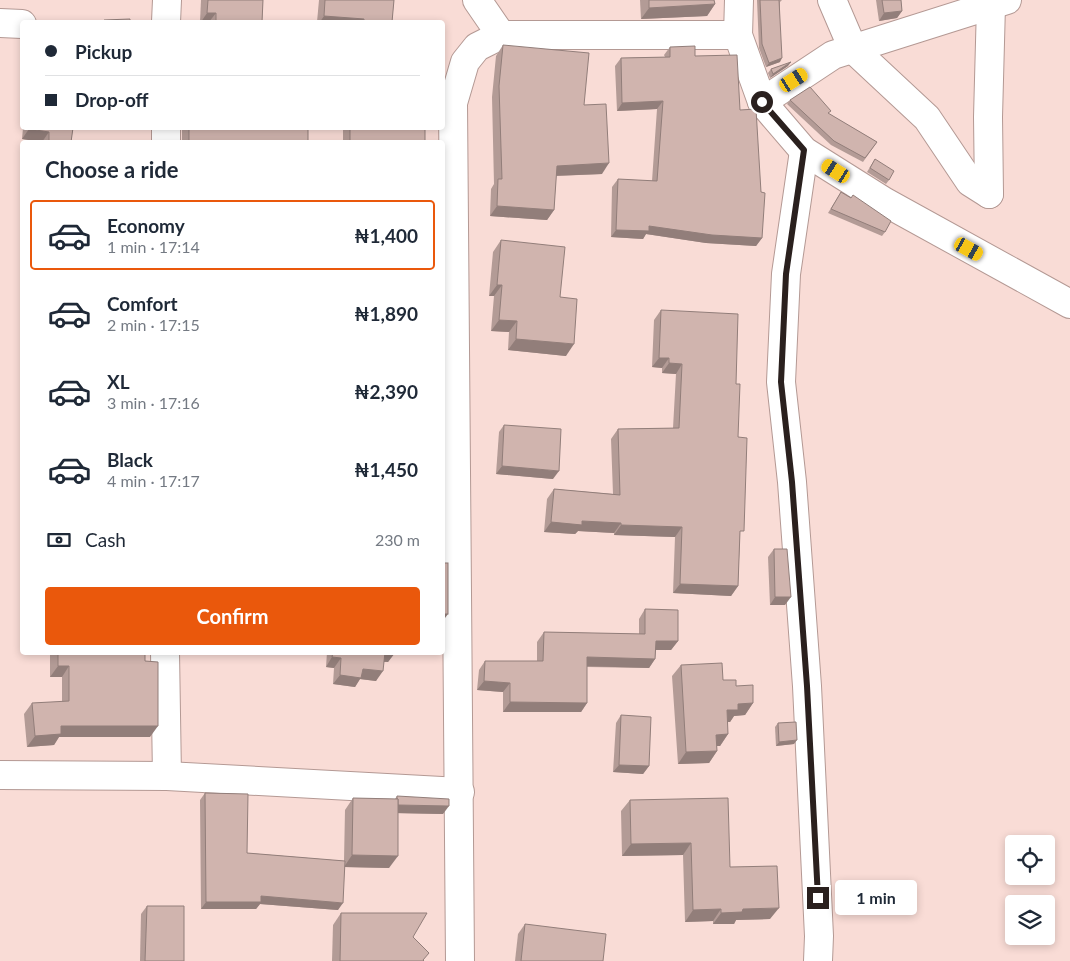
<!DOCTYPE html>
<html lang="en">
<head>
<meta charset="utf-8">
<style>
  :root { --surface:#fff; --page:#f6f6f7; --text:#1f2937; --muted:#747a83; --line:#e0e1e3; --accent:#ea580c }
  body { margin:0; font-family:Lato,sans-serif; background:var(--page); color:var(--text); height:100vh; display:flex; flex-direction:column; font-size:19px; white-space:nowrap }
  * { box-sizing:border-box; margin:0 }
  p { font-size:16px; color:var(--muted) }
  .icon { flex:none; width:28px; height:28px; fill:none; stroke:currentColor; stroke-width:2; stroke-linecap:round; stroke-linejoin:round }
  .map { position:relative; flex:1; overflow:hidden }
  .panel { position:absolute; left:20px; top:140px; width:425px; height:515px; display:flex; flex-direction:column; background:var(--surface); border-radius:5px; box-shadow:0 2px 8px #0003 }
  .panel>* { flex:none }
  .hud { position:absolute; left:20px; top:20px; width:425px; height:110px; border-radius:5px; box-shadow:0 2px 8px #0003; display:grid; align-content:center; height:110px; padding:0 25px; background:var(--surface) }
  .buttons { position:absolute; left:1005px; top:835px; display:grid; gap:10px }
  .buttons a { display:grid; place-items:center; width:50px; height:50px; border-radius:5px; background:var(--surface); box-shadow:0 2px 8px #0003; font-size:25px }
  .end { position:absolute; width:22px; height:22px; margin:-11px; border:6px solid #2a201e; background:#fff; box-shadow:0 0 0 2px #fff }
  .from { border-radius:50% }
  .bubble { position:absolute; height:35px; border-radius:5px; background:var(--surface); box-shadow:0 2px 8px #0003; font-size:16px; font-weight:700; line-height:35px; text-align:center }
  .car { position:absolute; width:15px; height:30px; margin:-15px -8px; border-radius:6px; box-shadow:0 0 4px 1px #0007; background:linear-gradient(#f5c518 24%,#345 0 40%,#f5c518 0 76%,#345 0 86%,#f5c518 0) }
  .hud b { display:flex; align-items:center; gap:18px; height:48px; font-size:19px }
  .hud b+b { border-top:1px solid var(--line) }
  .hud i { width:12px; height:12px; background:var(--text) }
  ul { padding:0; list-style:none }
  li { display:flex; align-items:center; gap:15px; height:70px; margin:0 10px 8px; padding:0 15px; border:2px solid transparent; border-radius:5px }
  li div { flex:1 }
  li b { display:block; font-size:19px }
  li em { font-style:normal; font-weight:700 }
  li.current { border-color:var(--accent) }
  li>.icon { width:45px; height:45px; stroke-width:1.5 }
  h2 { padding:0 25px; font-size:22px; line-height:60px }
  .pay { display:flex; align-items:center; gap:12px; height:55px; padding:0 25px; font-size:19px }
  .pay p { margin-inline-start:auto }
  .action { display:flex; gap:10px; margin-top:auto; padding:10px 25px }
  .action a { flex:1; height:58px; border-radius:5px; background:var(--accent); color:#fff; font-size:20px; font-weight:700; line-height:58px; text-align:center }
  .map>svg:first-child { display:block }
</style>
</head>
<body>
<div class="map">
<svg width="1070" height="961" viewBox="0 0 1070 961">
  <rect width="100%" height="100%" fill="#f9dcd6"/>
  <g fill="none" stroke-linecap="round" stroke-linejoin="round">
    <g stroke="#b49994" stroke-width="30">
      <g id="street">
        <polyline points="477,0 501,35 738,35"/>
        <polyline points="739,0 738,35 762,102 804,151 885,202 1070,304"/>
        <polyline points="832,0 853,49 927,118 970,182 989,194"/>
        <polyline points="166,22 167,0"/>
        <polyline points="0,23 22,24"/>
        <polyline points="762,102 833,55 1007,0"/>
        <polyline points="166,142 166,128"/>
        <polyline points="804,151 786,274 781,382 792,482 807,686 819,936 818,961"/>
        <polyline points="989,194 988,117 991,5"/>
        <polyline points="165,652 167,776"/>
        <polyline points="0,775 167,776 460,792"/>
        <polyline points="460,961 453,103 465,62 477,47 501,35"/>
      </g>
    </g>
    <use href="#street" stroke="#fff" stroke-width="28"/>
  </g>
  <g fill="#b39b96">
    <polygon points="201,0 263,0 262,22 200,22"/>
    <polygon points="319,0 394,0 392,22 317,22"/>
    <polygon points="640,0 714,0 715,4 707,16 641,19"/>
    <polygon points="757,0 782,0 780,2 780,62 766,67 759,48"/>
    <polygon points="876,0 901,0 902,11 897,18 879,21"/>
    <polygon points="503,45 584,105 602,174 556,176 554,210 547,220 490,216 491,189 494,184 492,97 496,56"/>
    <polygon points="670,47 695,56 740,110 762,238 756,246 706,243 646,234 643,239 611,237 612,187 618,179 652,181 657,109 617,111 615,66 621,58 665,57 664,55"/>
    <polygon points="788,66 770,78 768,73 771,69"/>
    <polygon points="790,100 829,114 877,142 863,162 831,145 787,104"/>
    <polygon points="23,128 73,128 71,142 42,142 22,139"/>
    <rect x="182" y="128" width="126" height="14"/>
    <rect x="343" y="128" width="82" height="14"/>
    <polygon points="875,159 889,180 886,184 867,172"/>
    <polygon points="841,192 885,232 882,236 828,213"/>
    <polygon points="501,240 560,297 566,356 508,350 509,332 491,331 494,296 489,296 493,252"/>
    <polygon points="661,310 736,384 740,536 738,586 731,596 673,593 675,537 614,535 614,533 578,531 575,534 544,532 547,499 554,489 613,494 611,439 618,429 673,428 676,374 662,373 662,368 652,367 654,320"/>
    <polygon points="504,425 553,479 496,474 499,432"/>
    <polygon points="774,549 785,605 770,605 768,557"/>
    <polygon points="645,609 678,641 671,650 656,650 655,659 649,668 587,667 587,703 581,712 503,712 503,692 477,690 479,670 485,661 537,661 537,642 544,632 639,634 639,619"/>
    <polygon points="50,652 145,652 145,661 150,737 59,737 54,745 27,747 24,714 32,703 62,702 62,677 50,677"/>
    <polygon points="327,652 395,652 388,662 384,662 376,681 360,679 355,687 333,684 334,668 326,667"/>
    <polygon points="681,665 736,686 753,703 745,715 734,716 730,722 727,722 728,734 720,746 717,746 717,751 709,763 678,764 672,676"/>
    <polygon points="621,715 649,766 643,774 613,772 616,723"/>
    <polygon points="778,723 794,744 776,746 775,727"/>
    <polygon points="205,793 247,853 344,861 345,810 353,798 395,799 397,796 443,814 398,813 389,868 345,867 338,910 260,904 256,909 201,909 200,800"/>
    <polygon points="630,800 730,867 770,919 736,920 734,924 713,924 713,921 685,922 683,855 622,856 621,811"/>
    <polygon points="147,906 184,961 140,961 141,914"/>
    <polygon points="341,913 413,937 424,961 332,961 333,925"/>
    <polygon points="525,924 603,961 515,961 518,934"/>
  </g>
  <g fill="#927e7a">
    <polygon points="715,4 707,16 641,19 649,8"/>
    <polygon points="902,11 897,18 879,21 884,13"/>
    <polygon points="207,13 216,13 209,22 201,22"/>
    <polygon points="324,16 364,19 362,22 320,22"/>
    <polygon points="782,58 780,62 766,67 769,63"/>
    <polygon points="791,62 788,66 770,78 773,74"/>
    <polygon points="663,101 657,109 617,111 622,103"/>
    <polygon points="29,129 49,132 42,142 22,139"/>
    <polygon points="609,163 602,174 550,176 557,166"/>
    <polygon points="497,206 554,210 547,220 490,216"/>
    <polygon points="649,226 762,238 756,246 706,243 646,234 643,239 611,237 616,230"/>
    <polygon points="497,285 502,285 494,296 489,296"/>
    <polygon points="499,320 517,321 509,332 491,331"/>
    <polygon points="516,339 574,344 566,356 508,350"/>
    <polygon points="659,358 669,358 662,368 652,367"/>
    <polygon points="669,363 682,364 676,374 662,373"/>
    <polygon points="502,466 559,471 553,479 496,474"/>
    <polygon points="582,521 621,523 614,533 578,531 575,534 544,532 551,522"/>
    <polygon points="621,525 682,527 675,537 614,535"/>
    <polygon points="680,584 738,586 731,596 673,593"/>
    <polygon points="775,597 791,597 785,605 770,605"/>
    <polygon points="442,614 448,614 442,622"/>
    <polygon points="656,641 678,641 671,650 649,650"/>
    <polygon points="384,652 395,653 388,662 378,661"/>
    <polygon points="332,657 341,658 334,668 326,667"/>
    <polygon points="587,657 655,659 649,668 581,666"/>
    <polygon points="58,666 69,666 62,677 50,677"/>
    <polygon points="363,669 383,671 376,681 360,679 355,687 333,684 340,675"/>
    <polygon points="484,681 510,683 503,692 477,690"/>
    <polygon points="510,702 587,703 581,712 503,712"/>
    <polygon points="753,703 745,715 734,716 730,722 719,722 727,710 738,704"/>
    <polygon points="61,726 158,726 150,737 59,737 54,745 27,747 35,736"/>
    <polygon points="728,734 720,746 708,746 716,735"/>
    <polygon points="797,740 794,744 776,746 779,742"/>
    <polygon points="717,751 709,763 678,764 686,752"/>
    <polygon points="619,765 649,766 643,774 613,772"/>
    <polygon points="396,805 449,806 443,814 391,813"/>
    <polygon points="691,843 683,855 622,856 631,844"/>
    <polygon points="352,855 398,856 389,868 344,867"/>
    <polygon points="261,896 343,903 338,910 260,904 256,909 201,909 206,902"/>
    <polygon points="779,908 770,919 736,920 734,924 713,924 721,913 743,909"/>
    <polygon points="721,909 713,921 685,922 693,910"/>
  </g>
  <g fill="#d0b4ae" stroke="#927e7a">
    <polygon points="208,0 263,0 262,22 216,22 216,13 207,13"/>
    <polygon points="325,0 394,0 392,22 364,22 364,19 324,16"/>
    <polygon points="649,0 714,0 715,4 649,8"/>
    <polygon points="760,0 779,0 782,58 769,63 762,44"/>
    <polygon points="882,0 901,0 902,11 884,13"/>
    <polygon points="130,19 130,22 104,22 104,20"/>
    <polygon points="503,45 589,53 584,105 606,104 609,163 557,166 554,210 497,206 498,179 502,179 499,86"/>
    <polygon points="695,46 695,56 737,55 740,110 756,109 761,192 765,193 762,238 712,235 649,226 649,231 616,230 618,179 657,181 663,101 622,103 621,58 670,57 670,47"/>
    <polygon points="791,62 773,74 771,69"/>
    <polygon points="810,87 831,111 828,113 877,142 865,158 834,141 790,100"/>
    <polygon points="29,128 73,128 71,142 49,142 49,132 29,129"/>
    <rect x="189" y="128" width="119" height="14"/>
    <rect x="350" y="128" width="75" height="14"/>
    <polygon points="875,159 894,171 889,180 870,168"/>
    <polygon points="841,192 851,198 853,195 891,221 885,232 831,209"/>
    <polygon points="501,240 565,247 560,297 577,299 574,344 516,339 517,321 499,320 502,285 497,285"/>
    <polygon points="661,310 738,314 736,384 740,384 738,437 747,438 744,531 740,531 738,586 680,584 682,527 621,525 621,523 582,521 582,525 551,522 554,489 620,495 618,429 679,428 682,364 669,363 669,358 659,358"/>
    <polygon points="504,425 561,429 559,471 502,466"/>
    <polygon points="774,549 787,549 791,597 775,597"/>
    <rect x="442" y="563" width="6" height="51"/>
    <polygon points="645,609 678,610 678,641 656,641 655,659 587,657 587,703 510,702 510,683 484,681 485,661 543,661 544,632 645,634"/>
    <polygon points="58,652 145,652 145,661 158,662 158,726 61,726 61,734 35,736 32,703 69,701 69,666 58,666"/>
    <polygon points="333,652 385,652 383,671 363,669 361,678 340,675 341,658 332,657"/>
    <polygon points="722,663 723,680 736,680 736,686 753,685 753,703 738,704 738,710 727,710 728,734 716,735 717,751 686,752 681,665"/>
    <polygon points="621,715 651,717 649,766 619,765"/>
    <polygon points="796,722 797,740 779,742 778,723"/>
    <polygon points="205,793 248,794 247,853 345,861 343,903 261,896 261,902 206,902"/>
    <polygon points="397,796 449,799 449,806 398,805 398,799 397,799"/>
    <polygon points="353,798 398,799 398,856 352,855"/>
    <polygon points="728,798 730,867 777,866 779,908 743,909 742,912 721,913 721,909 693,910 691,843 631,844 630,800"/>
    <polygon points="147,906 184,906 184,961 145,961"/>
    <polygon points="341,913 427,913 413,937 429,953 423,960 424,961 340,961"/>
    <polygon points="525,924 606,934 603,961 521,961"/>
  </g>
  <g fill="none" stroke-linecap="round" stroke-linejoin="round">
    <polyline stroke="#2a201e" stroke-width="6" points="762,102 804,150 786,274 781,382 792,482 807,686 818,898"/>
  </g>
</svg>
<div class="buttons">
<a><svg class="icon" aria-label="locate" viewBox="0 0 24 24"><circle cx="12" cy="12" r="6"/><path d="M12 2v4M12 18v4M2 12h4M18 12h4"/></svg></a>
<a><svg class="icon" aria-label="layers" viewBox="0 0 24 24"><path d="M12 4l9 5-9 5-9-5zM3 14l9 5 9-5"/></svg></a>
</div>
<i class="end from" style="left:762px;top:102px"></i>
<i class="end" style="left:818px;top:898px"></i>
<div class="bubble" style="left:835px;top:880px;width:82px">1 min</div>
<i class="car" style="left:794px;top:80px;rotate:58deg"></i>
<i class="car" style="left:836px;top:171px;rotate:302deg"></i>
<i class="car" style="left:969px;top:249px;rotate:119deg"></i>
<div class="hud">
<b><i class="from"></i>Pickup</b>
<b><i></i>Drop-off</b>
</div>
<section class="panel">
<h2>Choose a ride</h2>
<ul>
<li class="current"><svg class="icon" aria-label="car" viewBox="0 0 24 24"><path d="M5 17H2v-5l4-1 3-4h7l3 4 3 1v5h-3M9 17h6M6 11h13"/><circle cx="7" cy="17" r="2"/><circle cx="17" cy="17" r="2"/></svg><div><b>Economy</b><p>1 min · 17:14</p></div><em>₦1,400</em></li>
<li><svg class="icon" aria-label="car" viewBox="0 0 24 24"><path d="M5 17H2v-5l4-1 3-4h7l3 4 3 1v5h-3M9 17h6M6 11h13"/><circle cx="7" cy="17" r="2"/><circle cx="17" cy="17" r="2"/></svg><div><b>Comfort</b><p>2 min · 17:15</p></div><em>₦1,890</em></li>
<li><svg class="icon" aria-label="car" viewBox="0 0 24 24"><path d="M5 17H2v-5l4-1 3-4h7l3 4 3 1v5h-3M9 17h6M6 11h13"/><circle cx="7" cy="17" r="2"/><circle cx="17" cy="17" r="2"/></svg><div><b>XL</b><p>3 min · 17:16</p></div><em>₦2,390</em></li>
<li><svg class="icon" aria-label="car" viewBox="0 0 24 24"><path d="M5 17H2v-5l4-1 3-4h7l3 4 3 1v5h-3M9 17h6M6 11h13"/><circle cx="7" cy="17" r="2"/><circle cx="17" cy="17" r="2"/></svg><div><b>Black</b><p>4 min · 17:17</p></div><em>₦1,450</em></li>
</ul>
<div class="pay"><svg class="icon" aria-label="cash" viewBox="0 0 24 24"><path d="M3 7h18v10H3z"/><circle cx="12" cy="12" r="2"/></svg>Cash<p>230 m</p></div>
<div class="action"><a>Confirm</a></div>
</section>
</div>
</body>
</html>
